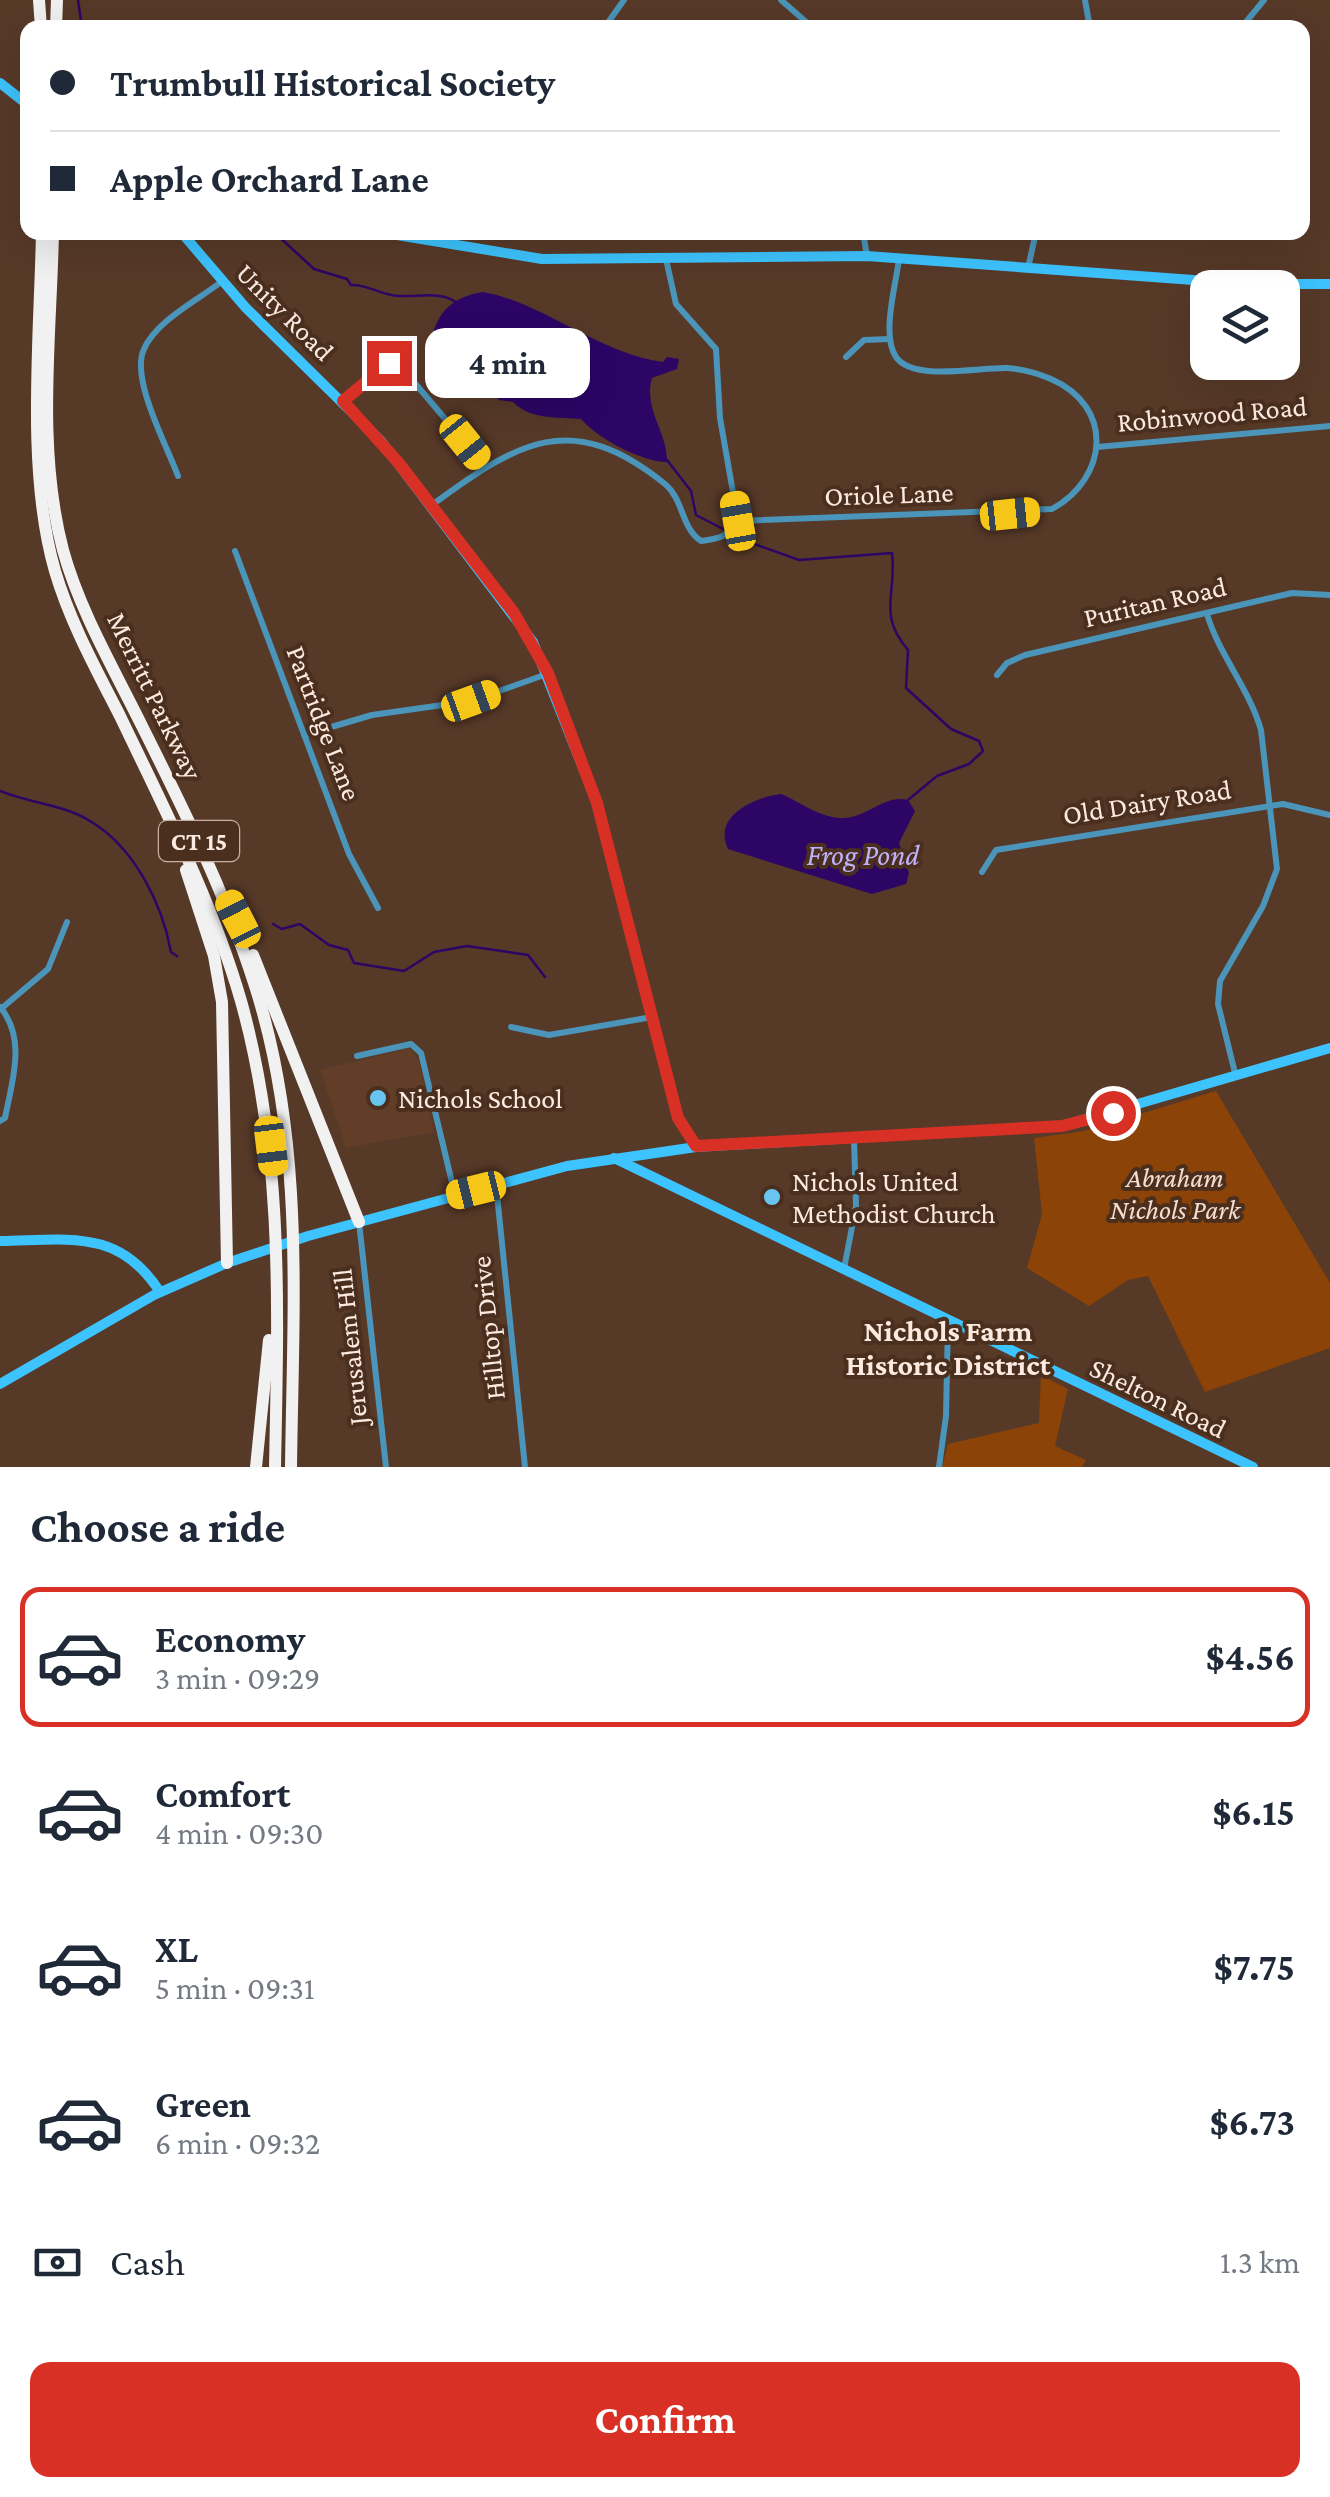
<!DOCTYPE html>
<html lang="en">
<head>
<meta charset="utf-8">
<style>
  :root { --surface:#fff; --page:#f6f6f7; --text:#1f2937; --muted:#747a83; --line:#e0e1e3; --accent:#d93025 }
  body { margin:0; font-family:"Crimson Pro",serif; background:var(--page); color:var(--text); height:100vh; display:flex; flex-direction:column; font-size:38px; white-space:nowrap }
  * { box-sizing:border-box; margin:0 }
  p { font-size:32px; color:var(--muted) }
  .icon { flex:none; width:55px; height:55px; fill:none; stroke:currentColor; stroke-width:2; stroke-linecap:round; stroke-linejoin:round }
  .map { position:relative; height:1467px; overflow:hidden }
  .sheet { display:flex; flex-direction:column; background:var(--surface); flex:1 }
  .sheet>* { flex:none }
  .hud { position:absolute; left:20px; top:20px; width:1290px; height:220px; border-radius:20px; box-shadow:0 10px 40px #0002; display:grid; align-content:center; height:220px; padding:0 30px; background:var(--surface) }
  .controls { position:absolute; left:1190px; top:270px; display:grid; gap:20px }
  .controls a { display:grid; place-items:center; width:110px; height:110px; border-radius:20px; background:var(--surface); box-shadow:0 10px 40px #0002; font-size:50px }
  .end { position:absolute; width:45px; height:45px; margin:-22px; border:12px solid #d93025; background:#fff; box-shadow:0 0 0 5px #fff }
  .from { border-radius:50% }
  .bubble { position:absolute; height:70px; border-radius:20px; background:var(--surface); box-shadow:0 10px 40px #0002; font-size:32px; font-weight:700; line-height:70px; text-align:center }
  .car { position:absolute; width:30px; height:60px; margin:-30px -15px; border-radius:12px; box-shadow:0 0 8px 2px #0007; background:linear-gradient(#f5c518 24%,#345 0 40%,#f5c518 0 76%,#345 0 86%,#f5c518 0) }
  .hud b { display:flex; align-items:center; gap:35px; height:95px; font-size:38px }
  .hud b+b { border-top:2px solid var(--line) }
  .hud i { width:25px; height:25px; background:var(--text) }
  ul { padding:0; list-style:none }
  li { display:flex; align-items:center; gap:30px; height:140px; margin:0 20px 15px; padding:0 10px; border:5px solid transparent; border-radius:20px }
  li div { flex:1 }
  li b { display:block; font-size:38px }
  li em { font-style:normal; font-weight:700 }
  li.on { border-color:var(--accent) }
  li>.icon { width:90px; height:90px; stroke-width:1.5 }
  h2 { padding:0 30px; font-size:45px; line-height:120px }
  .pay { display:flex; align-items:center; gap:25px; height:110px; padding:0 30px; font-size:38px }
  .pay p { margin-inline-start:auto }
  .primary-button { display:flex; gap:20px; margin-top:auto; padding:20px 30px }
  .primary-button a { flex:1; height:115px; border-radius:20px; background:var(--accent); color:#fff; font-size:40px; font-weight:700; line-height:115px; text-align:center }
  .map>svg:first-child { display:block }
</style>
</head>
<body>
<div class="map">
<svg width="1330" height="1467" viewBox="0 0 1330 1467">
  <rect width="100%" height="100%" fill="#573928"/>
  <polygon fill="#623e28" points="410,1048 419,1062 434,1132 346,1148 320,1070"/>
  <g fill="#8c4307">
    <polygon points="1216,1091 1330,1283 1330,1348 1205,1392 1148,1276 1128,1280 1089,1306 1027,1268 1042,1214 1034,1138 1084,1131"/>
    <polygon points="1041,1375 1068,1389 1055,1446 1086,1460 1082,1467 942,1467 948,1444 1039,1423"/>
  </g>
  <g fill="#2c0565">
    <path d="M483,292C545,303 597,353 663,362L667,357L679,359L677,369L652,378C643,409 668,433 667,462C642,462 597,438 581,419C558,417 530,420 513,402L499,400L450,345L433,334C440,307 458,296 483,292Z"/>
    <path d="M781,794C800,802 819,817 840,818C866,820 883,794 908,800L915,811L899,843L909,873L906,884L872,894L728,849C712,815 756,797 781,794Z"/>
  </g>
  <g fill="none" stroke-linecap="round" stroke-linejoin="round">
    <g stroke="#2c0565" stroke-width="2.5">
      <polyline points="78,0 82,28"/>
      <path d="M274,232L314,269L347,279L351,285C368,284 382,296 399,296C419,297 440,291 456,302"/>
      <polyline points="667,460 691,491 696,515 725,530"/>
      <path d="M732,536L799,560L892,553C897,596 877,613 908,650L906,688L951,729L979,741L983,751L969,764L937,776L908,800"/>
      <path d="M0,791C28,803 63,804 90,821C134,847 162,903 171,952L177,956"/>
      <polyline points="273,924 282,929 300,924 329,945 348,950 354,963 404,971 434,952 467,946 528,955 545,977"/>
    </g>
    <g stroke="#4a95b9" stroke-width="6">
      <polyline points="781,0 813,28"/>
      <polyline points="1085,0 1090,28"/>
      <polyline points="604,28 624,0"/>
      <polyline points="1241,28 1264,0"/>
      <polyline points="863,232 867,256"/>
      <polyline points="1028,268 1036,232"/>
      <polyline points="846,357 864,340 890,339"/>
      <polyline points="343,401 389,363 397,362 485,466"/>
      <polyline points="1097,447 1330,426"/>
      <path d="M178,476C167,446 130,378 144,349C156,321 198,300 221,282"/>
      <path d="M432,505C518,442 571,408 665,484C684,500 681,528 701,541C718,539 728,537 738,521L720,418L716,349L676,304L666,259"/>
      <path d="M738,521L1052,509C1108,478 1115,407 1051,379C1037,373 1022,369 1007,368C980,367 913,382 896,357C881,335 896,285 899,259"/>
      <polyline points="235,551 349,854 378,908"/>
      <path d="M1207,614C1219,655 1249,688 1261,730L1277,869L1263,906L1220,981L1218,1004L1236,1077"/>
      <polyline points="997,675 1007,663 1025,655 1292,593 1330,595"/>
      <polyline points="304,735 372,715 471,701 547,674"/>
      <polyline points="982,872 996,850 1283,804 1330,815"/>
      <path d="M0,1007C27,1039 12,1081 5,1118L0,1121"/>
      <polyline points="2,1008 48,969 67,922"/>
      <polyline points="511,1027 549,1035 652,1017"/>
      <polyline points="357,1056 411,1044 421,1053 455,1195"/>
      <polyline points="496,1185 525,1467"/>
      <polyline points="359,1222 386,1467"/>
      <polyline points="844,1269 856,1206 854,1138"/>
      <polyline points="939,1467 946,1416 948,1322"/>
    </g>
    <g stroke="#3dc3fd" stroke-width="10">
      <polyline points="0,83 28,105"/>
      <polyline points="181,232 246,308 381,441 533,642 597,803 678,1117 696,1147"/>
      <polyline points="379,232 542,259 867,256 1248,284 1330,284"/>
      <polyline points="614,1158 1253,1467"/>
      <path d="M0,1241C69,1240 119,1228 160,1292"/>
      <polyline points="0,1384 154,1295 227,1263 308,1236 567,1166 696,1147 1062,1126 1330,1048"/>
    </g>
    <g stroke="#f1f1f1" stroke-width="12">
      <polyline points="39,0 41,28"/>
      <polyline points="56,28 57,0"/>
      <path d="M42,232C40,338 26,471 55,571C70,622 96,669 120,716C165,810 212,901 241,1001C284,1155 278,1309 275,1467"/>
      <path d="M53,232C51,336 36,448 63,550C79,608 110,662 137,716C181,804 225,891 255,986C305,1142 293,1306 291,1467"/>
      <polyline points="186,870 214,956 222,1002 227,1263"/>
      <polyline points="253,955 359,1222"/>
      <polyline points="256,1467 269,1340"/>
    </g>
  </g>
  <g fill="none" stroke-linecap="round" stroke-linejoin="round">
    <polyline stroke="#d93025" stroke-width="12" points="389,363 343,401 398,462 514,613 548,673 597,803 678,1118 696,1146 1062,1126 1113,1113"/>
  </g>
  <g fill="#68c4f0" stroke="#4b2f1e" stroke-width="4">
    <circle cx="378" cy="1098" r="10"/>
    <circle cx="772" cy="1197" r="10"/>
  </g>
  <g text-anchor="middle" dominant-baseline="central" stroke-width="8" stroke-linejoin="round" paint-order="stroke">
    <rect fill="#4b2f1e" stroke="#c7b1a5" stroke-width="2.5" x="159" y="821" width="80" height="40" rx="8"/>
    <g font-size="25" font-weight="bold" fill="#fce9df">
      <text x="199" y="841">CT 15</text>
    </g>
    <g font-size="28" fill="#fce9df" stroke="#4b2f1e">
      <text transform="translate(285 312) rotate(45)">Unity Road</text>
      <text transform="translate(1212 414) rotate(-5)">Robinwood Road</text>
      <text transform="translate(889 494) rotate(-2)">Oriole Lane</text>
      <text transform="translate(1155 602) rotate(-13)">Puritan Road</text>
      <text transform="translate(155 696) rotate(64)">Merritt Parkway</text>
      <text transform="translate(324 723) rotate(69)">Partridge Lane</text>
      <text transform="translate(1147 802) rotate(-9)">Old Dairy Road</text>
      <text transform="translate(488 1328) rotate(-96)">Hilltop Drive</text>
      <text transform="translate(350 1347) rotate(-96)">Jerusalem Hill</text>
      <text transform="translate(1158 1398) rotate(26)">Shelton Road</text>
    </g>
    <g font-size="28" fill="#fce9df" stroke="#4b2f1e" text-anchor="start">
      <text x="398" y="1098">Nichols School</text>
      <text x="792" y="1181">Nichols United<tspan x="792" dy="32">Methodist Church</tspan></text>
    </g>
    <g font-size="28" font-style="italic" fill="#f7ddcf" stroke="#4b2f1e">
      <text x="1175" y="1177">Abraham<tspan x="1175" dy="32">Nichols Park</tspan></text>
    </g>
    <g font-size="30" font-style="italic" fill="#bfb2fd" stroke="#4b2f1e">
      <text x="863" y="854">Frog Pond</text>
    </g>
    <g font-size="30" font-weight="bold" fill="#fce9df" stroke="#4b2f1e">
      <text x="948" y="1330">Nichols Farm<tspan x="948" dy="34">Historic District</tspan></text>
    </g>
  </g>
</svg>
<div class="controls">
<a><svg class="icon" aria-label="layers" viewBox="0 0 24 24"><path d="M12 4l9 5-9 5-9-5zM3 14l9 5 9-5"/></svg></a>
</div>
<i class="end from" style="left:1113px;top:1113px"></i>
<i class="end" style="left:389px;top:363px"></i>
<div class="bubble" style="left:425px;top:328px;width:165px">4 min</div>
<i class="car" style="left:465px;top:442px;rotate:141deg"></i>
<i class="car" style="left:1010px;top:514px;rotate:84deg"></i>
<i class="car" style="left:738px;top:521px;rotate:350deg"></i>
<i class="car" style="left:471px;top:701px;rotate:70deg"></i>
<i class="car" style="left:238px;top:919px;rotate:333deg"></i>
<i class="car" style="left:271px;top:1146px;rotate:173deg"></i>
<i class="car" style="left:476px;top:1190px;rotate:256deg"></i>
<div class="hud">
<b><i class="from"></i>Trumbull Historical Society</b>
<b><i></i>Apple Orchard Lane</b>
</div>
</div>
<section class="sheet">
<h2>Choose a ride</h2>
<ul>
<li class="on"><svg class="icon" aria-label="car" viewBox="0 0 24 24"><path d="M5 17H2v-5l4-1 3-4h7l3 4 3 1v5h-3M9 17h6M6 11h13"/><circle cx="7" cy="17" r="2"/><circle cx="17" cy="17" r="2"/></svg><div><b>Economy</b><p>3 min · 09:29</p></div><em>$4.56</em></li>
<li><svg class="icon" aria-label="car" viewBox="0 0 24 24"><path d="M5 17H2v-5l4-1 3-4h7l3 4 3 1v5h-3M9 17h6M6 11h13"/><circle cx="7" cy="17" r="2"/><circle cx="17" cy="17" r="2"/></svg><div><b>Comfort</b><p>4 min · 09:30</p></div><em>$6.15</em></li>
<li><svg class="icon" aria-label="car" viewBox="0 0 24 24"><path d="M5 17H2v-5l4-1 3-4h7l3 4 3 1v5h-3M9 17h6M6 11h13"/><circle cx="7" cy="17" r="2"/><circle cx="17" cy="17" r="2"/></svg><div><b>XL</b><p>5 min · 09:31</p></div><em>$7.75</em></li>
<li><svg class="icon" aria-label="car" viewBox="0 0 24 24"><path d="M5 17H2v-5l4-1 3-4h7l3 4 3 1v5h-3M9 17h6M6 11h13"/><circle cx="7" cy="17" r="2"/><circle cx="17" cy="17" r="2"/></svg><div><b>Green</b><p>6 min · 09:32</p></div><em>$6.73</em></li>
</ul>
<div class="pay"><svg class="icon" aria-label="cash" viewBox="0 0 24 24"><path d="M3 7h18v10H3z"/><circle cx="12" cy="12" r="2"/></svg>Cash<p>1.3 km</p></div>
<div class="primary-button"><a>Confirm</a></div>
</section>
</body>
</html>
